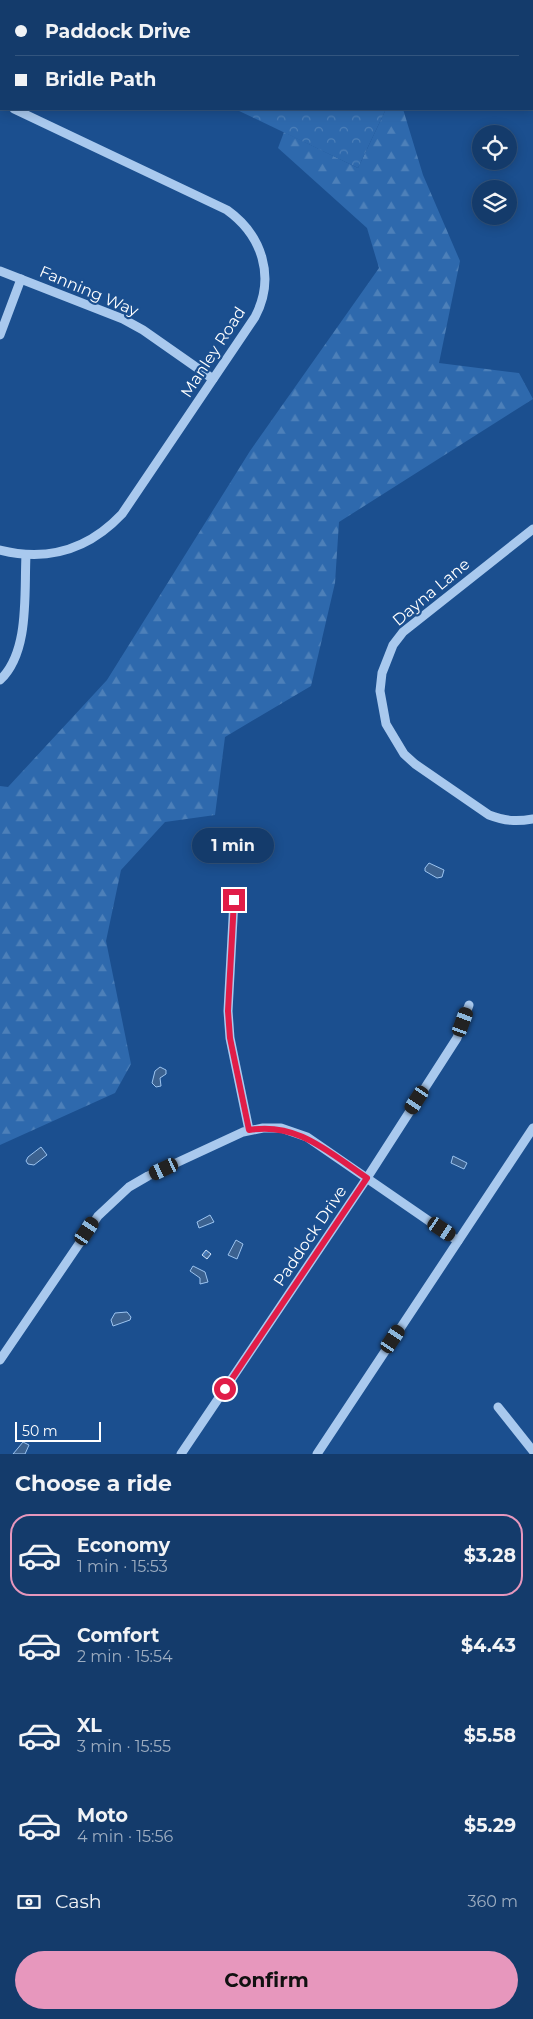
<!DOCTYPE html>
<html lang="en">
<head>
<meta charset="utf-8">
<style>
  :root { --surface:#143b6b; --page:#214673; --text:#f1f3f6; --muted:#9dadc1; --line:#33557e; --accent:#e797bd }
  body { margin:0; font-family:Montserrat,sans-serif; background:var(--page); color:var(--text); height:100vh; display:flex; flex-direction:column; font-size:19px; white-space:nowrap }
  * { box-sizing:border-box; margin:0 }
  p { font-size:16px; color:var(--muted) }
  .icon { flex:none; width:28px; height:28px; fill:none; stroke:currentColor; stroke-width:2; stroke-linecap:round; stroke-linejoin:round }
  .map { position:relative; height:1454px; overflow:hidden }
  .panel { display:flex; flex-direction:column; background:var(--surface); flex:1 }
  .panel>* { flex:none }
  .banner { position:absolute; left:0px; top:0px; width:534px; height:110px; box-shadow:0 2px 12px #0003,0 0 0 1px var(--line); display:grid; align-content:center; height:110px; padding:0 15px; background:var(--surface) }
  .fabs { position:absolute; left:472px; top:125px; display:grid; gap:10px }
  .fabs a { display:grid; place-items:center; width:45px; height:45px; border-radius:50%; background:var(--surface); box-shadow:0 2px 12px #0003,0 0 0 1px var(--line); font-size:25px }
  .scale { position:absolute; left:15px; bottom:12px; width:86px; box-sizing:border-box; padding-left:5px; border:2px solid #fff; border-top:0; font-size:14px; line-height:18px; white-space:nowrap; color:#fff; -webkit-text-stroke:4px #1b4f8f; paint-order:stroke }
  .end { position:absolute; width:22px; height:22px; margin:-11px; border:6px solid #e11d48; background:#fff; box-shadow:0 0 0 2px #fff }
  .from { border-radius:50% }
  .bubble { position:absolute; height:35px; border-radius:18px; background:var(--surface); box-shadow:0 2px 12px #0003,0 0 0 1px var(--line); font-size:16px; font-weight:700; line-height:35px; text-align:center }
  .car { position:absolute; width:15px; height:30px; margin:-15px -8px; border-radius:6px; box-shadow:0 0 4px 1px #0007; background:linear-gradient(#222 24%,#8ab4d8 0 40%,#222 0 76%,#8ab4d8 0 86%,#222 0) }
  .banner b { display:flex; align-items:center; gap:18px; height:48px; font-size:19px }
  .banner b+b { border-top:1px solid var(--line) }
  .banner i { width:12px; height:12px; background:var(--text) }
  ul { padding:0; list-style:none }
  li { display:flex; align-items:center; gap:15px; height:82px; margin:0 10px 8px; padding:0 5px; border:2px solid transparent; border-radius:20px }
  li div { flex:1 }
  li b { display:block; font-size:19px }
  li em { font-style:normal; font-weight:700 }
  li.current { border-color:var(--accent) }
  li>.icon { width:45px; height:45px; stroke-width:1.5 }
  h2 { padding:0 15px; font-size:22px; line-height:60px }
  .pay { display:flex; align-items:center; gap:12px; height:55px; padding:0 15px; font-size:19px }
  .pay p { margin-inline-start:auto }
  .cta { display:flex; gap:10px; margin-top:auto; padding:10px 15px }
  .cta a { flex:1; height:58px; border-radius:30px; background:var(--accent); color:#111; font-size:20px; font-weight:700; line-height:58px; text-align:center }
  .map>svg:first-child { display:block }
</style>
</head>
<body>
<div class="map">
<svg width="533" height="1454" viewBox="0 0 533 1454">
  <defs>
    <pattern id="forest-firs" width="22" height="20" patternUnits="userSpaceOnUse" patternTransform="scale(1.25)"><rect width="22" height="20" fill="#2e69ad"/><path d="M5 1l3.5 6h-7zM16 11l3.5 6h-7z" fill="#4d80b9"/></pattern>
    <pattern id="park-crowns" width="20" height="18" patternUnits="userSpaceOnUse" patternTransform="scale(1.25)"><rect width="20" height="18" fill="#2e69ad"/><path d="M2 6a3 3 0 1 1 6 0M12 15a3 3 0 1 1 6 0" fill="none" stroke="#4d80b9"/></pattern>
    <pattern id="building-hatch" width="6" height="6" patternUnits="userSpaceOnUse" patternTransform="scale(1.25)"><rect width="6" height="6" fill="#4478b7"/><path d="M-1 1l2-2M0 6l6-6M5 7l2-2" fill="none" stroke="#486282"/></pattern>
  </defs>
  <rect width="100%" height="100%" fill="#1b4f8f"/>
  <polygon fill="url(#forest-firs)" points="386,109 403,109 423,175 460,261 439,363 519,373 533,399 339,522 335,583 311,686 225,737 215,815 165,822 121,870 106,941 131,1064 115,1093 0,1145 0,786 8,787 107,680 250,451 379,268 367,228 278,148 284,132 358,168"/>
  <g fill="url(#park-crowns)">
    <polygon points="10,0 375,0 375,1 13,1"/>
    <polygon points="235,109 386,109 358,168"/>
  </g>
  <g fill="#3c6290" stroke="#9cc4f0">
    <polygon points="429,863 444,870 442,877 437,878 425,871 425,868"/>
    <polygon points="160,1067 166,1070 166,1074 160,1078 161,1086 156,1087 152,1083 155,1071"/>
    <polygon points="41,1147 47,1155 34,1165 28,1164 26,1161 28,1157"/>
    <polygon points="453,1156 467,1163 464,1169 451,1163"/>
    <polygon points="210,1215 214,1222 199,1228 197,1222"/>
    <polygon points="236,1240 243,1244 237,1259 228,1255"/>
    <polygon points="193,1266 205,1272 208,1282 200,1284 200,1278 190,1271"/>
    <polygon points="127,1312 131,1317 130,1320 113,1326 111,1320 115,1313"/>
    <polygon points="23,1442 29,1445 25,1454 13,1454"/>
  </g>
  <polygon fill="url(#building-hatch)" stroke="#cfe3fa" points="206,1250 211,1254 207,1259 202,1255"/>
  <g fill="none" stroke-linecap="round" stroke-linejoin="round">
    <g stroke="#a9c9ee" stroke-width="9">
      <polyline points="530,0 530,1"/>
      <polyline points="532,9 533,10"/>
      <polyline points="0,101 1,102"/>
      <polyline points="0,271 123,319 143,330 213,379"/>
      <polyline points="0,335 21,279"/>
      <path d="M533,529L403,632L393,645L382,673L380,691L386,724L404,754L415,764L489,815C505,821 516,822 533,819"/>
      <path d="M0,550C48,562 88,550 122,514L255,317C276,277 262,235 227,210L14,109"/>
      <path d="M0,680C30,652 24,593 26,555"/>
      <polyline points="234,900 228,1011 230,1038 249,1130"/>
      <polyline points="0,1360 98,1216 129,1187 148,1176 243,1132 263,1128 281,1128 307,1137 458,1241"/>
      <polyline points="498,1407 533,1451"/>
      <polyline points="181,1454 367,1178 457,1038 469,1005"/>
      <polyline points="317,1454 533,1128"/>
    </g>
  </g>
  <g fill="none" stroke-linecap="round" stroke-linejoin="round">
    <path stroke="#e11d48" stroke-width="6" d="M225,1389L367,1178C328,1152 298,1122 249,1130L230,1038L228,1011L234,900"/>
  </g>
  <g text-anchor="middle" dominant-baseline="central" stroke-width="4.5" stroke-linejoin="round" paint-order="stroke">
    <g font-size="16" fill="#fff" stroke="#1b4f8f">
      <text transform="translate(89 291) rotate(23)">Fanning Way</text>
      <text transform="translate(213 352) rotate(-57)">Manley Road</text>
      <text transform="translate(431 592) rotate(-40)">Dayna Lane</text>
      <text transform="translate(310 1236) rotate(-56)">Paddock Drive</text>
    </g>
  </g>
</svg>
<div class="fabs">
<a><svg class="icon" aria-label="locate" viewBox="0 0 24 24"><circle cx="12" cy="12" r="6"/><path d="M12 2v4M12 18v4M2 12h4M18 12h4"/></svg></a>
<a><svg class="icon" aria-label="layers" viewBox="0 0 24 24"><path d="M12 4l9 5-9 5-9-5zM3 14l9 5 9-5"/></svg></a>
</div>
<div class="scale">50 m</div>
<i class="end from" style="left:225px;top:1389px"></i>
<i class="end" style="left:234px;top:900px"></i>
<div class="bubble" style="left:192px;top:828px;width:82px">1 min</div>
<i class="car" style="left:463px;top:1022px;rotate:20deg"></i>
<i class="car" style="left:417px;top:1100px;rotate:213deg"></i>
<i class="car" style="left:164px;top:1169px;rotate:245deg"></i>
<i class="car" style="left:442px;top:1229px;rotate:124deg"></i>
<i class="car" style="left:87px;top:1231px;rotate:34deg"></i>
<i class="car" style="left:393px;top:1339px;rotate:34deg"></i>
<div class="banner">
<b><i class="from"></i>Paddock Drive</b>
<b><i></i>Bridle Path</b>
</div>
</div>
<section class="panel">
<h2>Choose a ride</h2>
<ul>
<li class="current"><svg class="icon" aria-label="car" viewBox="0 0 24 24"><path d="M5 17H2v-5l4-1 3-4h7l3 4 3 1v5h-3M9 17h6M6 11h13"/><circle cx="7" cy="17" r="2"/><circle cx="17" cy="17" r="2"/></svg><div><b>Economy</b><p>1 min · 15:53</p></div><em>$3.28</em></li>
<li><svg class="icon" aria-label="car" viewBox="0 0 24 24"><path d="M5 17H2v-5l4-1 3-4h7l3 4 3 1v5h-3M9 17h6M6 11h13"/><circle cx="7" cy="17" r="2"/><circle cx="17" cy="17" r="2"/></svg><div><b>Comfort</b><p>2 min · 15:54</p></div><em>$4.43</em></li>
<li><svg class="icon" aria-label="car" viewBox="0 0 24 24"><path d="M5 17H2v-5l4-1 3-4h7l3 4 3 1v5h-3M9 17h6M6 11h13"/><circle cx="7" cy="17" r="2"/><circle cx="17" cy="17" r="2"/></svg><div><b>XL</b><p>3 min · 15:55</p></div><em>$5.58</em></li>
<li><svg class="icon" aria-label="car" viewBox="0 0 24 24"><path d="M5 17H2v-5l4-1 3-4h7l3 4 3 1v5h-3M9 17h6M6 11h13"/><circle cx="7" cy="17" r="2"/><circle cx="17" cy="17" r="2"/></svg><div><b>Moto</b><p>4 min · 15:56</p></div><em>$5.29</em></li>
</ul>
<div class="pay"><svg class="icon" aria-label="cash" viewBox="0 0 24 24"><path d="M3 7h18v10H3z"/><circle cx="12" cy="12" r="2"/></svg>Cash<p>360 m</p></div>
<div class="cta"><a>Confirm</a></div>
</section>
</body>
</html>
